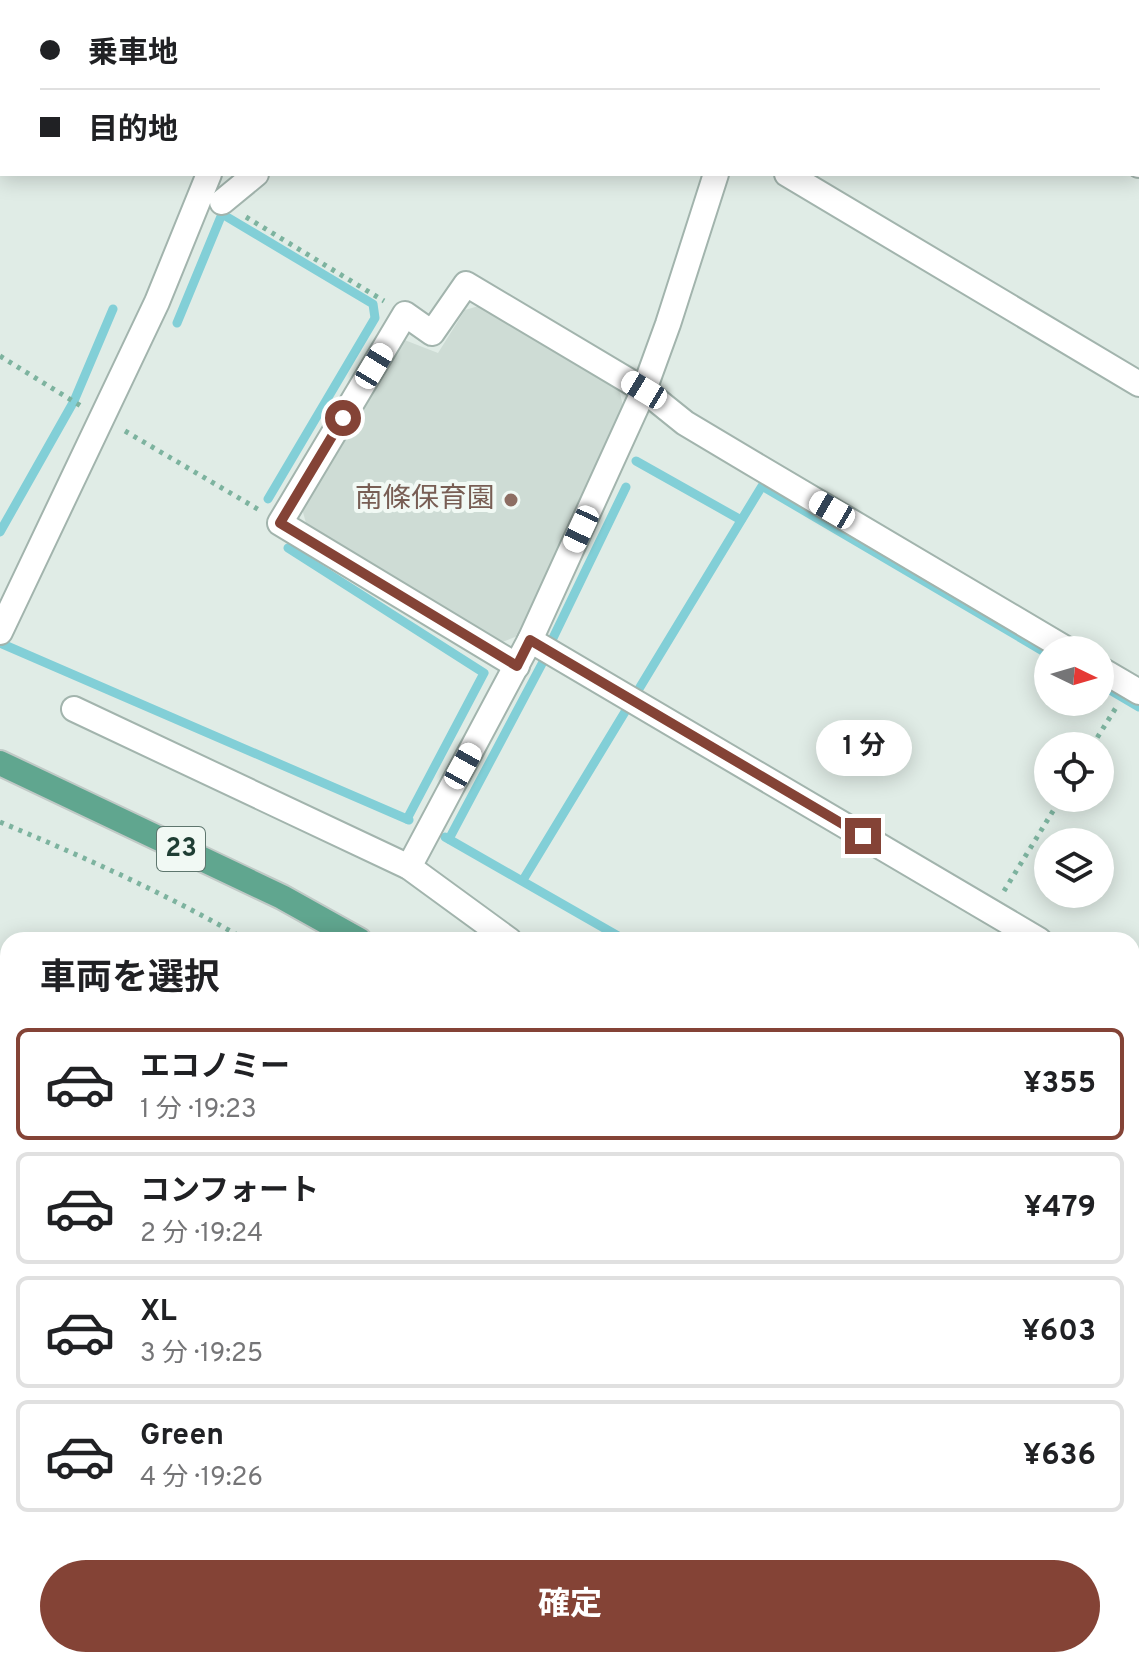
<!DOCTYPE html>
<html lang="ja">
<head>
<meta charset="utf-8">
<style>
  :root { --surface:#fff; --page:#f6f6f6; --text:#202124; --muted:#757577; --line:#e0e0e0; --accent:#844336 }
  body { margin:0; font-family:Overpass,"Noto Sans JP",sans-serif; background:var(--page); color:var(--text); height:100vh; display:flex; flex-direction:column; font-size:30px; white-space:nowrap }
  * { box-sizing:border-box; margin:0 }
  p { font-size:26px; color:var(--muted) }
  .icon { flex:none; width:44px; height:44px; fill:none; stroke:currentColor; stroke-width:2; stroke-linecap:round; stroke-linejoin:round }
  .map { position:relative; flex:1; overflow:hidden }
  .side { position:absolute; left:0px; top:932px; width:1140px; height:736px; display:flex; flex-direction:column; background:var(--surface); border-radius:24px 24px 0 0; box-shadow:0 4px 20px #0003 }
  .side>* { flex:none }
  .hud { position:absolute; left:0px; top:0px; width:1140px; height:176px; box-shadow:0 4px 20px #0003; display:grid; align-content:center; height:176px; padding:0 40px; background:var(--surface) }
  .needle { width:52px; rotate:95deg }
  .tools { position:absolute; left:1034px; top:636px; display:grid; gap:16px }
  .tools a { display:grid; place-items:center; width:80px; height:80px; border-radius:50%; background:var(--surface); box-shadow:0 4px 20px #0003; font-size:40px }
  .end { position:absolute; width:36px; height:36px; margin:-18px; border:10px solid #844336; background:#fff; box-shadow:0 0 0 4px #fff }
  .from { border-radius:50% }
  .bubble { position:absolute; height:56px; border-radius:28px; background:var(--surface); box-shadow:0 4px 20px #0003; font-size:26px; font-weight:700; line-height:56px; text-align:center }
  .car { position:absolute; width:24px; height:48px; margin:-24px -12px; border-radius:10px; box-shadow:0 0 6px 2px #0007; background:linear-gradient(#fff 24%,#345 0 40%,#fff 0 76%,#345 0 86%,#fff 0) }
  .hud b { display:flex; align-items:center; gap:28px; height:76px; font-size:30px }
  .hud b+b { border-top:2px solid var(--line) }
  .hud i { width:20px; height:20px; background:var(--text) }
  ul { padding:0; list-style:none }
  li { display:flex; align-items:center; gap:24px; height:112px; margin:0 16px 12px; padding:0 24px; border:4px solid var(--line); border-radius:12px }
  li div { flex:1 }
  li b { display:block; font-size:30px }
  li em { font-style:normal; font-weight:700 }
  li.current { border-color:var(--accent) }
  li>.icon { width:72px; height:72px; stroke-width:1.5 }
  h2 { padding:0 40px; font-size:36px; line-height:96px }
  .button { display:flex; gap:16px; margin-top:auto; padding:16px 40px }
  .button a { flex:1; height:92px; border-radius:48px; background:var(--accent); color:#fff; font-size:32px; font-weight:700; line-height:92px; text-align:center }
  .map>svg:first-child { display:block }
</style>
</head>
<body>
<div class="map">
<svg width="1139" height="1668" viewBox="0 0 1139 1668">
  <rect width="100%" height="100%" fill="#e0ece6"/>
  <polygon fill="#cedcd5" points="482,305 619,389 623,406 520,635 500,643 306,523 301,505 402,339 438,353 465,310"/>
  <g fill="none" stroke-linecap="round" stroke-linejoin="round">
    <g stroke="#82cfd7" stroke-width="9">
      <polyline points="371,0 375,2"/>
      <polyline points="469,2 471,0"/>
      <polyline points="177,323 222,214 373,304 375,318 268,499"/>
      <polyline points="636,461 741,520"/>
      <polyline points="0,532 74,401 113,309"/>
      <polyline points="288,548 484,673 407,819"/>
      <polyline points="553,638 626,487"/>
      <polyline points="0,643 409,820"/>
      <polyline points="1100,684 1139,707"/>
      <polyline points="445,837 625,940"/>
      <polyline points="449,839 544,660"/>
      <polyline points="523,880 762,486 1048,654"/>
      <polyline points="1132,1240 1139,1245"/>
    </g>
    <g stroke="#a2b4ad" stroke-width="28">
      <g id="minor">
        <polyline points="863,0 866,2"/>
        <polyline points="268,2 268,0"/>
        <polyline points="451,2 453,0"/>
        <polyline points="779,2 780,0"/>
        <polyline points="1138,18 1139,14"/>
        <polyline points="1138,164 1139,165"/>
        <polyline points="787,174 1139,384"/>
        <polyline points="222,202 256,174"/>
        <polyline points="0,632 157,302 209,174"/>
        <polyline points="530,640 1039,940"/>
        <polyline points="517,666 280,523 405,314 432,333 466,284 644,390 685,423 752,463 1068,650"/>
        <polyline points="1100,669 1139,692"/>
        <polyline points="74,709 409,867 509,940"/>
        <polyline points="409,867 530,640 644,390 668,324 716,174"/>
        <polyline points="1132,995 1139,999"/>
        <polyline points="1132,1469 1139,1471"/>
        <polyline points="1132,1575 1139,1580"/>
      </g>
    </g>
    <g stroke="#c0c9c6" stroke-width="28">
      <g id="major">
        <polyline points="0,763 282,897 359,940"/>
        <polyline points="1132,1612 1139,1618"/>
      </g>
    </g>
    <g stroke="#7db39f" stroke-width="5" stroke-dasharray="4 6" stroke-linecap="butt">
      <polyline points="0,70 2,71"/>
      <polyline points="246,217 384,301"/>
      <polyline points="0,356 81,406"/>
      <polyline points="125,431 261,511"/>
      <polyline points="1092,746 1117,706"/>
      <path d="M0,822C84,857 167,894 246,940"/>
      <polyline points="1004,891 1061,798"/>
      <polyline points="1132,1533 1139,1537"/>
    </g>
    <use href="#minor" stroke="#fff" stroke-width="24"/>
    <use href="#major" stroke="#60a68f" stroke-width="24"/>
  </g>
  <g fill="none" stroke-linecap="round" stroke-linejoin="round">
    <polyline stroke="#844336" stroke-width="10" points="343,418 280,523 517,666 530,640 863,836"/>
  </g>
  <circle fill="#8d6e63" stroke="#f1f9f4" stroke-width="3" cx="511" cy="500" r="8"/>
  <g text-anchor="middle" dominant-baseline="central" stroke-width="8" stroke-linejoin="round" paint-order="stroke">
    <rect fill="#f1f9f4" stroke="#5e766e" stroke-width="2" x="157" y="827" width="48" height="44" rx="6"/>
    <g font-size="26" font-weight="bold" fill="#1f3e34">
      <text x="181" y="849">23</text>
    </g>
    <g font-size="28" fill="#785e54" stroke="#f1f9f4" text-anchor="end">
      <text x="495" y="500">南條保育園</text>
    </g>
  </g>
</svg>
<div class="tools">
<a><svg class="needle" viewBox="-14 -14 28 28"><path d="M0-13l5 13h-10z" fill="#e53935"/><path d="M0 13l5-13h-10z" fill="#757577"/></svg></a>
<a><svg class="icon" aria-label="locate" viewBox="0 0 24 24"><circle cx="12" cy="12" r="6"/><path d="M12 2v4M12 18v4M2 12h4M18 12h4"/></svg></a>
<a><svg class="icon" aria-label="layers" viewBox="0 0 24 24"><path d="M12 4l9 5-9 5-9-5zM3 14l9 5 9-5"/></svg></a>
</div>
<i class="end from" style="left:343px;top:418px"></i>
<i class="end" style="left:863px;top:836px"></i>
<div class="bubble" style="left:816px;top:720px;width:96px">1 分</div>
<i class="car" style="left:374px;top:366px;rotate:31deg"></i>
<i class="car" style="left:644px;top:390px;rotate:301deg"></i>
<i class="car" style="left:832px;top:510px;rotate:300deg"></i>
<i class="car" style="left:581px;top:529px;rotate:205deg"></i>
<i class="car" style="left:463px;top:766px;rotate:29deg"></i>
<div class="hud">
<b><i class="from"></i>乗車地</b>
<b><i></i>目的地</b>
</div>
<section class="side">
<h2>車両を選択</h2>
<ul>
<li class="current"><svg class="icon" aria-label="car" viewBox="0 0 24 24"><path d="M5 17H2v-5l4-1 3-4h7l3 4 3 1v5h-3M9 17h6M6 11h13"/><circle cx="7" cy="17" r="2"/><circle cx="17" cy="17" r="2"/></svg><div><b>エコノミー</b><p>1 分 · 19:23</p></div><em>¥355</em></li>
<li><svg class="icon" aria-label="car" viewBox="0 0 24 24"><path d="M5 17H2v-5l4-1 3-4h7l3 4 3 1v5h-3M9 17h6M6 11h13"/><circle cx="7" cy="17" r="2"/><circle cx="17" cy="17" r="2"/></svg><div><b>コンフォート</b><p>2 分 · 19:24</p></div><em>¥479</em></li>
<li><svg class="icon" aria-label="car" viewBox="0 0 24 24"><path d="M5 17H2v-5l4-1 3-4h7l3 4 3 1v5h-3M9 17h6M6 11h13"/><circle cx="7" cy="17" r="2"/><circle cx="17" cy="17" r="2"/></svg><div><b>XL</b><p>3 分 · 19:25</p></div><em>¥603</em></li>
<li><svg class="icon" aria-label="car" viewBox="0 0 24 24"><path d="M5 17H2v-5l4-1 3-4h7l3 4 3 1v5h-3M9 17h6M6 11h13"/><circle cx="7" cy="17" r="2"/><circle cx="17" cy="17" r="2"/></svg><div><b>Green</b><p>4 分 · 19:26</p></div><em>¥636</em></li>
</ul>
<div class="button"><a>確定</a></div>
</section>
</div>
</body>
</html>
